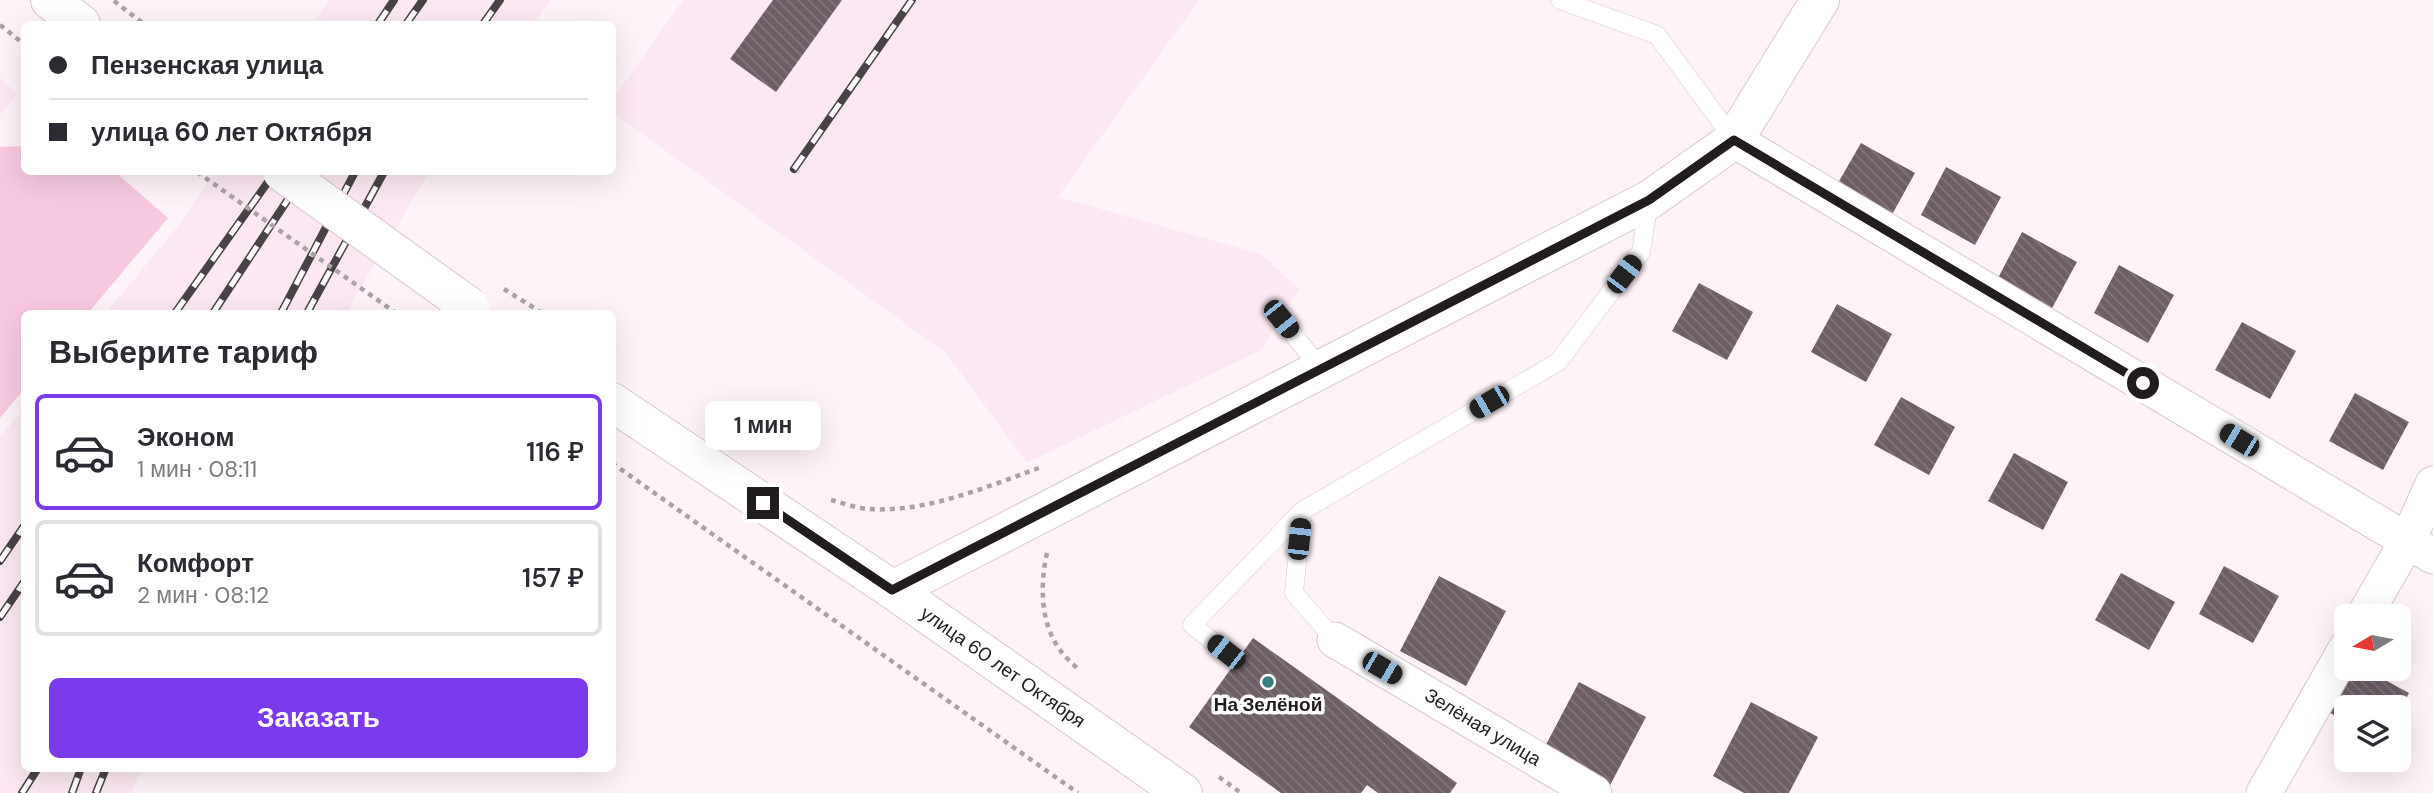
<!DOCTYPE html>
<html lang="ru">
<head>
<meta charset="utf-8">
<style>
  :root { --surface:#fff; --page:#f2f2f3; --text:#2b2b33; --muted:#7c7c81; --line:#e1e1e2; --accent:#7c3aed }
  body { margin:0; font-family:"DM Sans",sans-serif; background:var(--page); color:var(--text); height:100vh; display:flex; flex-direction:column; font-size:26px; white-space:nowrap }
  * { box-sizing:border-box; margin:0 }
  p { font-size:23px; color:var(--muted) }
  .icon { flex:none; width:38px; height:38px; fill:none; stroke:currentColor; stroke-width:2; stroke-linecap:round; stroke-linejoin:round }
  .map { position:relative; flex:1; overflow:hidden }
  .drawer { position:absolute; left:21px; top:310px; width:595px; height:462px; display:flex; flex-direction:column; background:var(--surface); border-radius:10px; box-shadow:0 7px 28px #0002 }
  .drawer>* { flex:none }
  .hud { position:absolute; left:21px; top:21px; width:595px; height:154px; border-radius:10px; box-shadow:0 7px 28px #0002; display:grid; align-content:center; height:154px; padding:0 28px; background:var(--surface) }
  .needle { width:46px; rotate:260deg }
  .fabs { position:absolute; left:2334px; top:604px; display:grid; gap:14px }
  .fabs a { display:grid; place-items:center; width:77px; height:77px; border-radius:10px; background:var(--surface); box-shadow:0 7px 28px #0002; font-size:35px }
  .end { position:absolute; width:32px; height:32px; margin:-16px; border:9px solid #221c1f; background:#fff; box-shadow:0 0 0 4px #fff }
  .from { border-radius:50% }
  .bubble { position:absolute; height:49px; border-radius:10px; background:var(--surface); box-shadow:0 7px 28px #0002; font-size:23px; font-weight:600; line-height:49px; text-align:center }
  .car { position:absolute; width:21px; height:42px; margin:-21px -10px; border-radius:9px; box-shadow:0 0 5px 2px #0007; background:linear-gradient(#222 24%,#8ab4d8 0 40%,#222 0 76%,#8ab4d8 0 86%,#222 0) }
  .hud b { display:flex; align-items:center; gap:24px; height:66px; font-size:26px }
  .hud b+b { border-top:2px solid var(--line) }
  .hud i { width:18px; height:18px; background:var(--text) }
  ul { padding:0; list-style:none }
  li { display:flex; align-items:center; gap:21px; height:116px; margin:0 14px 10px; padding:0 14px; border:4px solid var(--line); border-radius:10px }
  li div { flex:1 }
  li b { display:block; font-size:26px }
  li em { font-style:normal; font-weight:600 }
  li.current { border-color:var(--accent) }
  li>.icon { width:63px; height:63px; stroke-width:1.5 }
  h2 { padding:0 28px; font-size:32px; line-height:84px }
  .button { display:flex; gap:14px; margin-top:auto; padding:14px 28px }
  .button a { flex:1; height:80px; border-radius:10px; background:var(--accent); color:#fff; font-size:28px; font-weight:600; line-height:80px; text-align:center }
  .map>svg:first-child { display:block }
</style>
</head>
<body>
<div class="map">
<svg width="2433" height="793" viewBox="0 0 2433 793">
  <defs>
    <pattern id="building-back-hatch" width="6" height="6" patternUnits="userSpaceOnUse" patternTransform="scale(1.75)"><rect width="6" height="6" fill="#6e5f67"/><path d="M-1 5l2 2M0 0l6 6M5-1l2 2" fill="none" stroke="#82767c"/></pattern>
  </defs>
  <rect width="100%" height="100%" fill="#fef3f8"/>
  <g fill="#fce8f2">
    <polygon points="329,0 550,0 533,24 313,24"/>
    <polygon points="683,0 1199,0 1058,197 1261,254 1299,289 1261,350 1027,463 946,353 613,113 613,99"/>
    <polygon points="0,78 18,94 0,115"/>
    <polygon points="215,172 429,172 346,313 106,313 178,226"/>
    <polygon points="24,409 24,768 141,768 132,793 0,793 0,437"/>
  </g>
  <polygon fill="#f8c9e1" points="24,146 24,172 115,172 168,218 88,313 24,313 24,389 0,418 0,147"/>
  <g fill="url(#building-back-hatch)">
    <polygon points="773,0 842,0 776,92 730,59"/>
    <polygon points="1861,143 1915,173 1889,220 1834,190"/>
    <polygon points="1946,167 2001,197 1975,245 1921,215"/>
    <polygon points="2022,232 2077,262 2051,310 1997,280"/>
    <polygon points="2119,265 2174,295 2148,343 2094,313"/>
    <polygon points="1699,283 1753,312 1727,360 1672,331"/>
    <polygon points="1837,304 1892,334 1866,382 1811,352"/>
    <polygon points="2242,322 2296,351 2270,399 2215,370"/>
    <polygon points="2355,393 2409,422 2383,470 2329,441"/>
    <polygon points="1901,397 1955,427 1929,475 1874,445"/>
    <polygon points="2014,453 2068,482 2043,530 1988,501"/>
    <polygon points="2224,566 2279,596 2253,643 2199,614"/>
    <polygon points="2121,573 2175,602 2149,650 2095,620"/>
    <polygon points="1439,576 1506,611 1466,686 1400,651"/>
    <polygon points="1253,638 1457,783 1450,793 1378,793 1367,785 1361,793 1281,793 1189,727"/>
    <polygon points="2352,668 2363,668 2409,693 2399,711 2399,707 2347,707 2347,722 2328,712"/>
    <polygon points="1579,682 1646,717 1607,791 1540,756"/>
    <polygon points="1751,702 1818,737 1789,793 1744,793 1713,776"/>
  </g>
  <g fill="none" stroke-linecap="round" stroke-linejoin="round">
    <g stroke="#d9c7d0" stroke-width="19">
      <g id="service">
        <polyline points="1560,0 1657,35 1734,140"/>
        <polyline points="1281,319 1321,369"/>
        <polyline points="1335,640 1294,593 1302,511 1558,362 1641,252 1649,201"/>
        <polyline points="1226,652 1192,625 1302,511"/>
      </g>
    </g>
    <g stroke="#d9c7d0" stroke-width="37">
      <g id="minor">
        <polyline points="1734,140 2433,556"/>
        <polyline points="2364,616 2408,540 2433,484"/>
        <polyline points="1335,640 1594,793"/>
        <polyline points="2264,793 2347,647"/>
      </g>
    </g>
    <g stroke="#d9c7d0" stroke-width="40">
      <polyline id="tertiary" points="893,590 1649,200 1734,140 1820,0"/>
    </g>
    <g stroke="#d9c7d0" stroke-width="40">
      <g id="primary">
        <polyline points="50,0 81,24"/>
        <polyline points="612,402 893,590 1183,793"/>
      </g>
    </g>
    <g stroke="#aba2a6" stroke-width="4.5" stroke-dasharray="5 5" stroke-linecap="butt">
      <polyline points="114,1 144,24"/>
      <polyline points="0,25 24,44"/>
      <polyline points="504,289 542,313"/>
      <polyline points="612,463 1078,793"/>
      <path d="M831,500C843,503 856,508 868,509C926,513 986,487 1039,468"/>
      <path d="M1047,553C1040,584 1040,623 1060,650C1065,657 1072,663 1079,670"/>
      <polyline points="1219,777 1241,793"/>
    </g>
    <use href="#service" stroke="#fff" stroke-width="18"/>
    <use href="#minor" stroke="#fff" stroke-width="35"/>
    <use href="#tertiary" stroke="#fff" stroke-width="38"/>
    <use href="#primary" stroke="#fff" stroke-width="38"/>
    <g stroke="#4a4346" stroke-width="8">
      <g id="rail">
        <polyline points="378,24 394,0"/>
        <polyline points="406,24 423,0"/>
        <polyline points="483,24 500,0"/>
        <polyline points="794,169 912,0"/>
        <polyline points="175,313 275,172"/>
        <polyline points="213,313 306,172"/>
        <polyline points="281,313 355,172"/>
        <polyline points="307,313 384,172"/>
        <polyline points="0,561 24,526"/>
        <polyline points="0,617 24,582"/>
        <polyline points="22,793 38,768"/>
        <polyline points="72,793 81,768"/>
        <polyline points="96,793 106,768"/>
      </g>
    </g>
    <use href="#rail" stroke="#fff" stroke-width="5" stroke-dasharray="16" stroke-linecap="butt"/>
    <g stroke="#d9c7d0" stroke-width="40" stroke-linecap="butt">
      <polyline id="primary-bridge" points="282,172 470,307"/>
    </g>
    <polyline stroke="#aba2a6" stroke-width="4.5" stroke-dasharray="5 5" stroke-linecap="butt" points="197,172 396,313"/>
    <use href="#primary-bridge" stroke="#fff" stroke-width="38"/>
  </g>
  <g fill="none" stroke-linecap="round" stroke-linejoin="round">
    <polyline stroke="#221c1f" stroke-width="9" points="763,503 892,590 1649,200 1734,140 2143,383"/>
  </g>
  <circle fill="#367f7f" stroke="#fff" stroke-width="2.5" cx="1268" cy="682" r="7"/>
  <g text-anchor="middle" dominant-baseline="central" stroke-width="7" stroke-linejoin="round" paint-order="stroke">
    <g font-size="19" fill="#221c1f" stroke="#fff">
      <text transform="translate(1003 667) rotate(35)">улица 60 лет Октября</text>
      <text transform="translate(1483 727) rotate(31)">Зелёная улица</text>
    </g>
    <g font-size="19" font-weight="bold" fill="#221c1f" stroke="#fff">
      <text x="1268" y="704">На Зелёной</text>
    </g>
  </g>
</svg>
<div class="fabs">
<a><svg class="needle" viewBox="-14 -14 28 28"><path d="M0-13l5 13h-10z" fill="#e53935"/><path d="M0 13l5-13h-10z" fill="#7c7c81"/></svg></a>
<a><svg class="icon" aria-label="layers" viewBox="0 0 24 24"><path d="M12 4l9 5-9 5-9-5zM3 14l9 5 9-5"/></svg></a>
</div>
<i class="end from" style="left:2143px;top:383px"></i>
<i class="end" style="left:763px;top:503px"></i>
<div class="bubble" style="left:705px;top:401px;width:116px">1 мин</div>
<i class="car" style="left:1624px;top:274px;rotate:37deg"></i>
<i class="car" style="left:1281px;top:319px;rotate:141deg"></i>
<i class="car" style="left:1489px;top:402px;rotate:240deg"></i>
<i class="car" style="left:2239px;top:440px;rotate:301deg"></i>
<i class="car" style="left:1299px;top:539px;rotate:6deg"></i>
<i class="car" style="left:1226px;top:652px;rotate:308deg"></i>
<i class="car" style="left:1382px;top:668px;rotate:120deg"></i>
<div class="hud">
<b><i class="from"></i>Пензенская улица</b>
<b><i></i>улица 60 лет Октября</b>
</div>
<section class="drawer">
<h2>Выберите тариф</h2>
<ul>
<li class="current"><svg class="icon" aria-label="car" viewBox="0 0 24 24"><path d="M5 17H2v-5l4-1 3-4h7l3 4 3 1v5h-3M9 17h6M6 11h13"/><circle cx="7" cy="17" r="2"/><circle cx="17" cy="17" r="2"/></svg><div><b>Эконом</b><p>1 мин · 08:11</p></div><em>116 ₽</em></li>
<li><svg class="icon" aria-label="car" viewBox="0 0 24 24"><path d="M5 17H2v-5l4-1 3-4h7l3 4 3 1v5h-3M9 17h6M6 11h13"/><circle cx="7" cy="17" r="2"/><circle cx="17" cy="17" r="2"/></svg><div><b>Комфорт</b><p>2 мин · 08:12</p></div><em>157 ₽</em></li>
</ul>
<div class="button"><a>Заказать</a></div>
</section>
</div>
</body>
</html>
